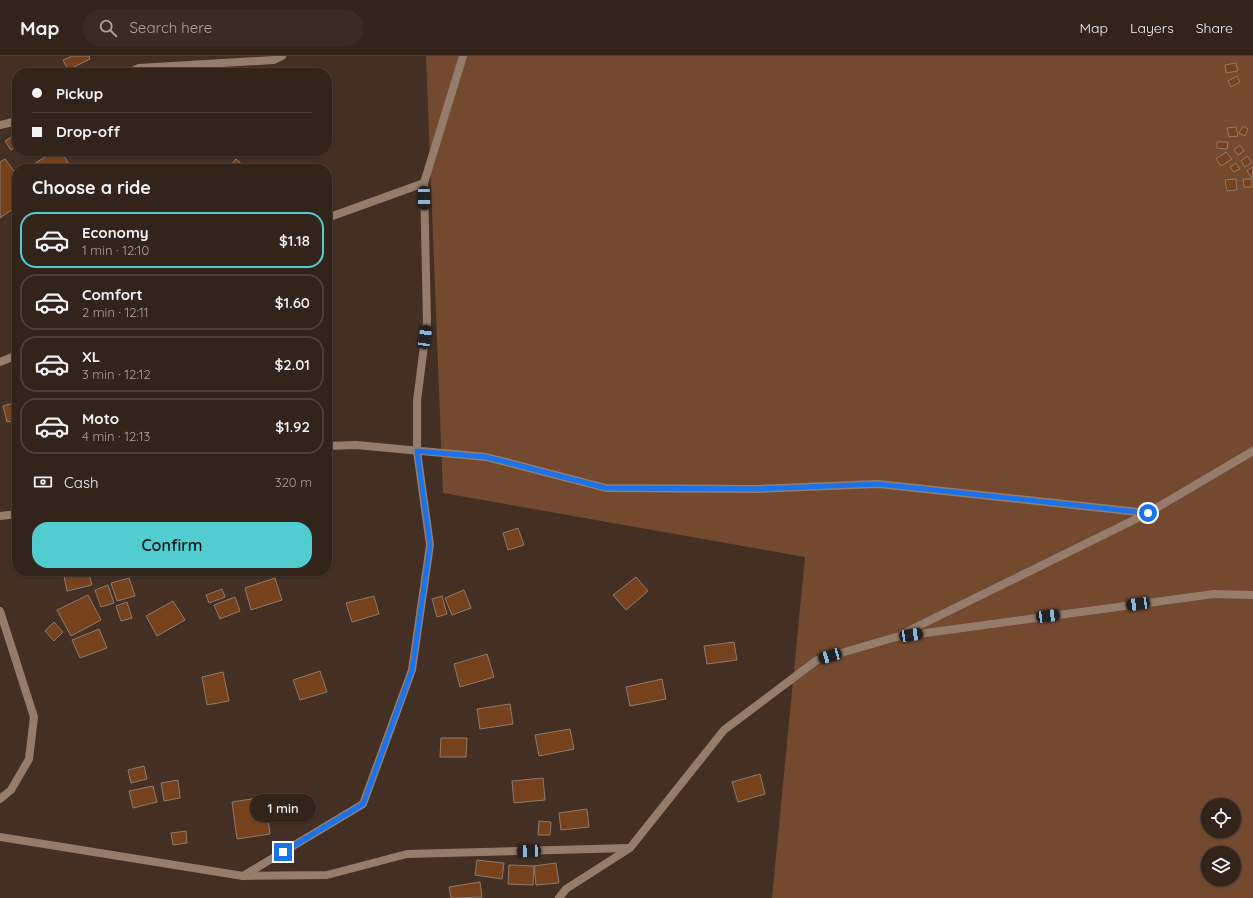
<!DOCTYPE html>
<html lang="en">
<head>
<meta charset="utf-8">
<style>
  :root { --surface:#32231b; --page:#3a2b24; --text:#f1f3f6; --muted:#a8a4a3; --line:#4d403a; --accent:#52cdcf }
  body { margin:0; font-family:Quicksand,sans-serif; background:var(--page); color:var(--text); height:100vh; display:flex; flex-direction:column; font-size:15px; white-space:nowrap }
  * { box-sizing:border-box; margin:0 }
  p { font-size:13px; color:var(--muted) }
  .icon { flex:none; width:22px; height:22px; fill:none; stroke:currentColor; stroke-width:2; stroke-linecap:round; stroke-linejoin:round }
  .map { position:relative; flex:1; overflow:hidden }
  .drawer { position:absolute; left:12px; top:108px; width:320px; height:412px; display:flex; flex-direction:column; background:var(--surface); border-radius:16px; box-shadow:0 1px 3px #0004,0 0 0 1px var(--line) }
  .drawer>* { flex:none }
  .banner { position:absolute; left:12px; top:12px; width:320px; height:88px; border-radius:16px; box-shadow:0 1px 3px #0004,0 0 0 1px var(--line); display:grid; align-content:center; height:88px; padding:0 20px; background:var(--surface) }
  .buttons { position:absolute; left:1201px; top:742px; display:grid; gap:8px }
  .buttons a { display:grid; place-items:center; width:40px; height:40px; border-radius:50%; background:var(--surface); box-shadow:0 1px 3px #0004,0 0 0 1px var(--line); font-size:20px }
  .end { position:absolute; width:18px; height:18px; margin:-9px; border:5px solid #1a73e8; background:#fff; box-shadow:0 0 0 2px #fff }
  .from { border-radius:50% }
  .bubble { position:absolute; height:28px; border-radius:14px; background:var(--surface); box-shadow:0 1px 3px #0004,0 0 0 1px var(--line); font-size:13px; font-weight:600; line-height:28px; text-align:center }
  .car { position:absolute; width:12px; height:24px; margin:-12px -6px; border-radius:5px; box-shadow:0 0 3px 1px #0007; background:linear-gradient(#222 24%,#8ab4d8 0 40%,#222 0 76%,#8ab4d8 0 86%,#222 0) }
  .banner b { display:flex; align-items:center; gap:14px; height:38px; font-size:15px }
  .banner b+b { border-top:1px solid var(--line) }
  .banner i { width:10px; height:10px; background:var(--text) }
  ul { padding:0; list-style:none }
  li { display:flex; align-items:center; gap:12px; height:56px; margin:0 8px 6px; padding:0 12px; border:2px solid var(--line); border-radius:16px }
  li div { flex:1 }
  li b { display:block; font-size:15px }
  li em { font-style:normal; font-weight:600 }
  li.on { border-color:var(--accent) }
  li>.icon { width:36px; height:36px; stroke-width:1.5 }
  h2 { padding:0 20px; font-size:18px; line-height:48px }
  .pay { display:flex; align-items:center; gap:10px; height:44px; padding:0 20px; font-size:15px }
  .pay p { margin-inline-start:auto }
  .cta { display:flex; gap:8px; margin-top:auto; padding:8px 20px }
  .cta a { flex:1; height:46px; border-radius:16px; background:var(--accent); color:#111; font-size:16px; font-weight:600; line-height:46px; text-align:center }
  header { display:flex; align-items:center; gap:24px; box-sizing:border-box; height:56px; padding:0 20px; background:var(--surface); border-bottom:1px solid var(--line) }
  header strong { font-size:19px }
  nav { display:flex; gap:22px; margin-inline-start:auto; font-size:14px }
  .search { width:280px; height:36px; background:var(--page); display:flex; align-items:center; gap:10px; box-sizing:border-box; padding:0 14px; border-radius:16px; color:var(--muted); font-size:15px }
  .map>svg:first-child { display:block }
</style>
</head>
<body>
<header>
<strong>Map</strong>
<div class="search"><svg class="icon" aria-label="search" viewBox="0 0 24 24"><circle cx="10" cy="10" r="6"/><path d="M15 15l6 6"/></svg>Search here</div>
<nav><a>Map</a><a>Layers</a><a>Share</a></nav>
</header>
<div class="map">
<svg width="1253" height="842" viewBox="0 0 1253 842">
  <rect width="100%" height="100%" fill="#432f24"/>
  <path fill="#734a30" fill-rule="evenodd" d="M426,0H1253V842H772L805,501L443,437ZM1208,749H1234V775H1208ZM1208,797H1234V823H1208Z"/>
  <g fill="#76421e" stroke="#917b6d">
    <polygon points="72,0 89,0 90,3 68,14 63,4"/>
    <polygon points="1236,7 1238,15 1226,17 1225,9"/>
    <polygon points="1237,20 1240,26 1231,31 1228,25"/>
    <polygon points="1243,70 1248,73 1245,80 1239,77"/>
    <polygon points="1236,71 1238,80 1229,81 1227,72"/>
    <polygon points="17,78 17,90 11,94 5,85"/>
    <polygon points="1217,86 1228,86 1227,93 1217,92"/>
    <polygon points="1240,89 1244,95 1238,99 1234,94"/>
    <polygon points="55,95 61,95 72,113 30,113 29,111"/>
    <polygon points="1226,96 1232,103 1221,110 1216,103"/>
    <polygon points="1247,100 1252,106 1245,111 1241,105"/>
    <polygon points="5,103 17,119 17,150 0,162 0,106"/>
    <polygon points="236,103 247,113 227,113"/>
    <polygon points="1236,107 1240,113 1234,116 1230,111"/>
    <polygon points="1252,111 1253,112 1252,122 1247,115"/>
    <polygon points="1236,123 1237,134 1227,135 1225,124"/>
    <polygon points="1243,123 1252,123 1252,131 1244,131"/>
    <polygon points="17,346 17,364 7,366 3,350"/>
    <polygon points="17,369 17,380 12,372"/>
    <polygon points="518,472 524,489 508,494 503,477"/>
    <polygon points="63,515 88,515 92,529 67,535"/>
    <polygon points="636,521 648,535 626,554 613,539"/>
    <polygon points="129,522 135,540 117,545 111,527"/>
    <polygon points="275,522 282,544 251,554 245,532"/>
    <polygon points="108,529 114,547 101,551 95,534"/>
    <polygon points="222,533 225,541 209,547 206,539"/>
    <polygon points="464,534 471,552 452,559 445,542"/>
    <polygon points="88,539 101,564 71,580 57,554"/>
    <polygon points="374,540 379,558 352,566 346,547"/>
    <polygon points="442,540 447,558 437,561 432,543"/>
    <polygon points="235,541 240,555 220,563 214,549"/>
    <polygon points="173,545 185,564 157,580 146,560"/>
    <polygon points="127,546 132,562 121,565 116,550"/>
    <polygon points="54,566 63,576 54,585 45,575"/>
    <polygon points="99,573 107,592 80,602 72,584"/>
    <polygon points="734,586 737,604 707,608 704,590"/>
    <polygon points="487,598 494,621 460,631 454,608"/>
    <polygon points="320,615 327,636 300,644 293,624"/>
    <polygon points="223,616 229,645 207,649 202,621"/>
    <polygon points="662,623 666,643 630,650 626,631"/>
    <polygon points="510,648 513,668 480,673 477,653"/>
    <polygon points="570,673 574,693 539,700 535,679"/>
    <polygon points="441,682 467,682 466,701 440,701"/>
    <polygon points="144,710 147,723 131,727 128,714"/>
    <polygon points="760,718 765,738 738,746 732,726"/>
    <polygon points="543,722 545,744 514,747 512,725"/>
    <polygon points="178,724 180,742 164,745 161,727"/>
    <polygon points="153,730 157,746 133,752 129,735"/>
    <polygon points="265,741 270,778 237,783 232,746"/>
    <polygon points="587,753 589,771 561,774 559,757"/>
    <polygon points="539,765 551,766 550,779 538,779"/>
    <polygon points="186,775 187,787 173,789 171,777"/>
    <polygon points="477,804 504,807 502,823 475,819"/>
    <polygon points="556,807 559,827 536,829 534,810"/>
    <polygon points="509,809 534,810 533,829 508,828"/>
    <polygon points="480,826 482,841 451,842 449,831"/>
  </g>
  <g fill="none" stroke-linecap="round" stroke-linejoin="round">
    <g stroke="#967c6d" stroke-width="8">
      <polyline points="128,17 139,12 274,4 282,0"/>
      <polyline points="0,69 17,65"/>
      <polyline points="327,162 424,127"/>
      <polyline points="0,306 17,299"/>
      <polyline points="327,390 356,389 486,401 606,432 758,433 878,428 1148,457 1253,395"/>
      <polyline points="0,460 17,458"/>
      <polyline points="0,555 34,661 29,703 11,734 0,743"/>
      <polyline points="902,578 1148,457"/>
      <polyline points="0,781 243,820 327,819 407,798 629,792"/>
      <polyline points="243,820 363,748 412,614 430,489 417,395 417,345 427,266 424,127 463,0"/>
      <polyline points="559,842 566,833 630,792 724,674 817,604 896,581 1214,538 1253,539"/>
    </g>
  </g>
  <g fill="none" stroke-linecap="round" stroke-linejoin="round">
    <polyline stroke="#1a73e8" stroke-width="5" points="283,796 363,748 412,614 430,489 417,395 486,401 606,432 758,433 878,428 1148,457"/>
  </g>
</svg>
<div class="buttons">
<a><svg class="icon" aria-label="locate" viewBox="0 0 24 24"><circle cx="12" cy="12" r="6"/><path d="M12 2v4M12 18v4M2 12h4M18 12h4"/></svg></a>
<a><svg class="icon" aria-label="layers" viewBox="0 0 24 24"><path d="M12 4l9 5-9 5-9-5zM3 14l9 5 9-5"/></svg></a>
</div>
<i class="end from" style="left:1148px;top:457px"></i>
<i class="end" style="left:283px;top:796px"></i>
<div class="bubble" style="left:250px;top:738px;width:66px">1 min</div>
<i class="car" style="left:424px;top:142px;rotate:179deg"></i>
<i class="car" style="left:425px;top:281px;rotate:8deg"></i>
<i class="car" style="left:1138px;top:548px;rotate:262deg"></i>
<i class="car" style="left:1048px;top:560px;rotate:83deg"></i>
<i class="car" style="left:911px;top:579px;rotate:82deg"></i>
<i class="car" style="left:830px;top:600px;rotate:254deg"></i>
<i class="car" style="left:529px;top:795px;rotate:268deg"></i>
<div class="banner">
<b><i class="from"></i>Pickup</b>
<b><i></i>Drop-off</b>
</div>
<section class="drawer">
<h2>Choose a ride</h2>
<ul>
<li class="on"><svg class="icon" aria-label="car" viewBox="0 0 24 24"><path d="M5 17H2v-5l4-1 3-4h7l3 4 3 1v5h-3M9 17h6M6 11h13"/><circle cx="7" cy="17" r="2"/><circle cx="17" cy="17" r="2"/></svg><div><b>Economy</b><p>1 min · 12:10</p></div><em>$1.18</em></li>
<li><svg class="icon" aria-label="car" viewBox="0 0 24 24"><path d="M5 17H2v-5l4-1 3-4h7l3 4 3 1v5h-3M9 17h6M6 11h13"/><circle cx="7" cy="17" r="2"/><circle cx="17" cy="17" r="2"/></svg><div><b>Comfort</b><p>2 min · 12:11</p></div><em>$1.60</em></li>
<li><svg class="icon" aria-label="car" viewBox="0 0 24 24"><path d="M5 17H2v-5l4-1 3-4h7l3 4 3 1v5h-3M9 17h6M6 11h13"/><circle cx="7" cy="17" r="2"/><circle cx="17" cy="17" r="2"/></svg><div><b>XL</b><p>3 min · 12:12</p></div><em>$2.01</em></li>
<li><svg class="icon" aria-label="car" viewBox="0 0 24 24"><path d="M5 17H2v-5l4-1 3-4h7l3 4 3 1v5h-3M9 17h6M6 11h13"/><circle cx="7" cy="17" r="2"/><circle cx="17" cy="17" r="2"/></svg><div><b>Moto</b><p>4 min · 12:13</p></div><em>$1.92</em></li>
</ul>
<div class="pay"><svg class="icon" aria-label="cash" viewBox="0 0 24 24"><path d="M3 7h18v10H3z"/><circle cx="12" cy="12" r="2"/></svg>Cash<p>320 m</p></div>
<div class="cta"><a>Confirm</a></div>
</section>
</div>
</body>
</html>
